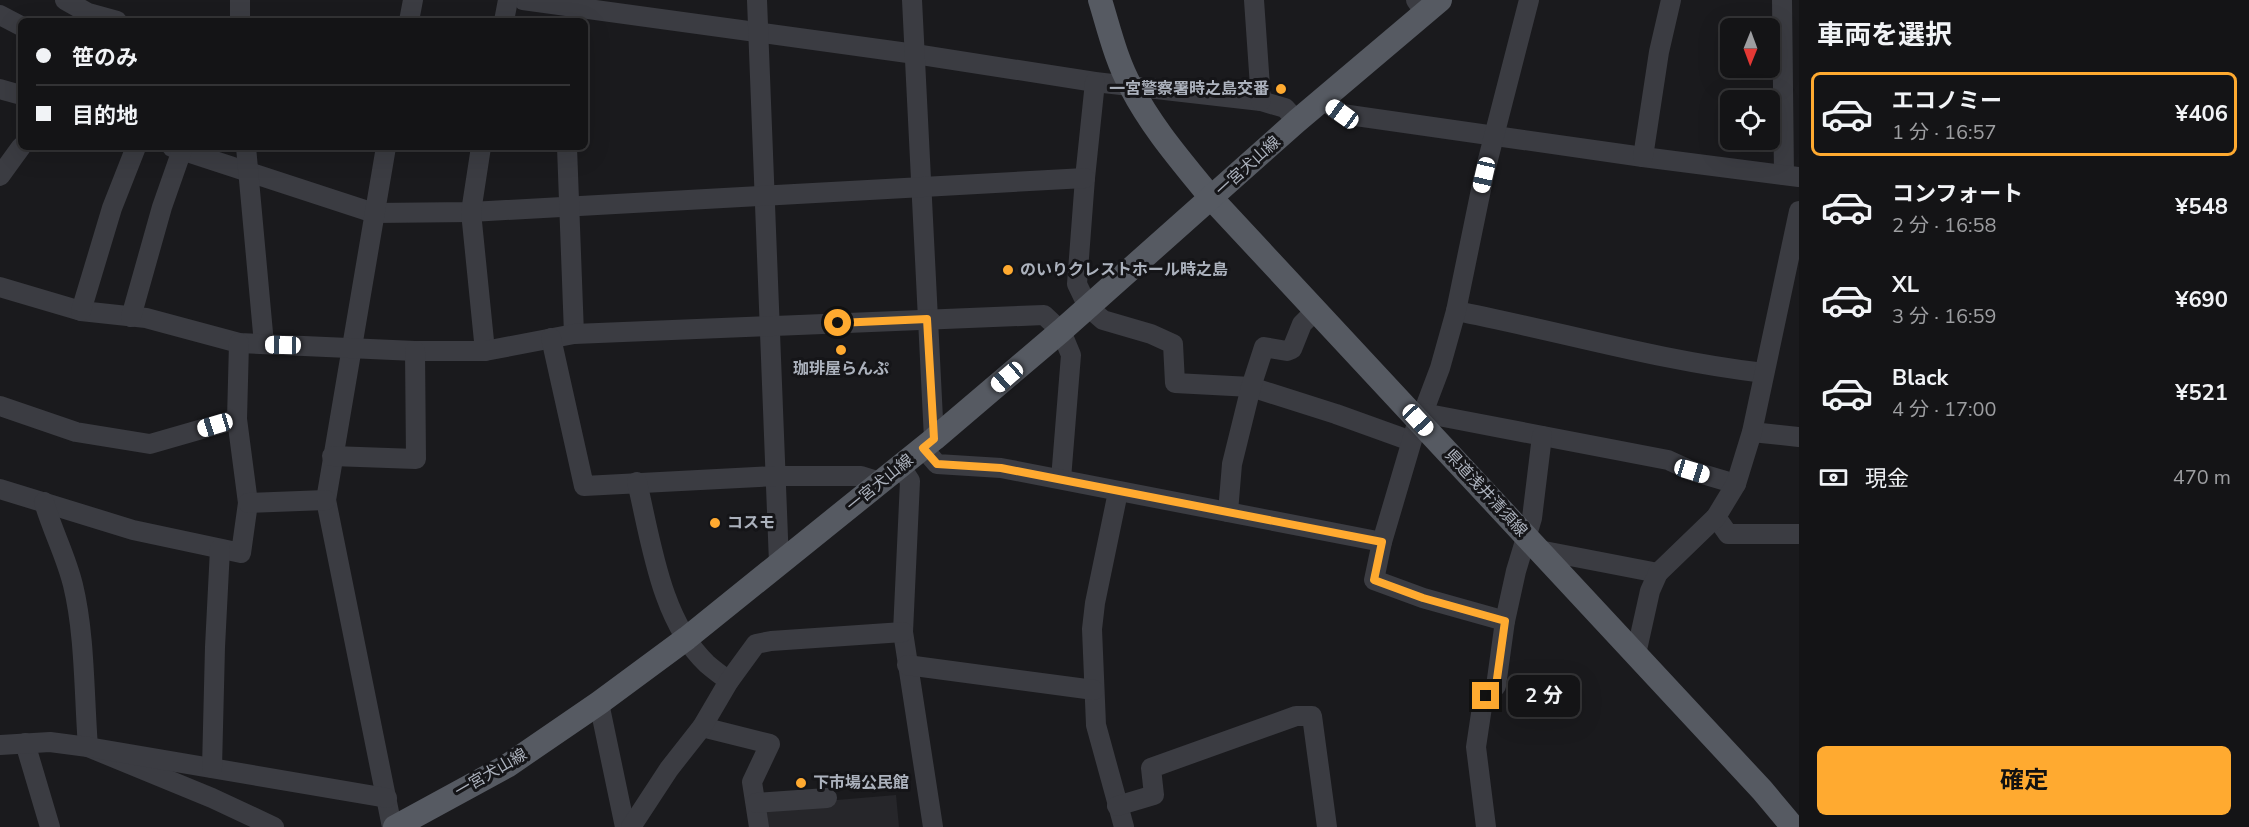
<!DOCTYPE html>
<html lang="ja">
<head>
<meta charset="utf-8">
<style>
  :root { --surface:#141416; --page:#212123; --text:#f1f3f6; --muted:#9d9ea1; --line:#333335; --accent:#ffaa30 }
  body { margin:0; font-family:"Nunito Sans","Noto Sans JP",sans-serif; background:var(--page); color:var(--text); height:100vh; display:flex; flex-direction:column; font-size:22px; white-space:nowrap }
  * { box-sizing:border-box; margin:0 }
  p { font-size:20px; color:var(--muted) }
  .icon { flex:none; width:33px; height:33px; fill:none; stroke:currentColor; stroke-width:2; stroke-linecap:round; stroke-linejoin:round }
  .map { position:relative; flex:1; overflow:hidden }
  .drawer { display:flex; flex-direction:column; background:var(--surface); width:450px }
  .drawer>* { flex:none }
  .guide { position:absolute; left:18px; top:18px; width:570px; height:132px; border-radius:9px; box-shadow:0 6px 24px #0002,0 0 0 2px var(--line); display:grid; align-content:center; height:132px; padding:0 18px; background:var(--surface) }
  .needle { width:39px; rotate:181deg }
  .fabs { position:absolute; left:1720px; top:18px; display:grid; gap:12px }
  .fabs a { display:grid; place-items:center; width:60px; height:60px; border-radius:9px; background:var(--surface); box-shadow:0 6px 24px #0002,0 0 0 2px var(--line); font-size:30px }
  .end { position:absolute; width:27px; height:27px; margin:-14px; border:8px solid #ffaa30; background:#111; box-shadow:0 0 0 3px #111 }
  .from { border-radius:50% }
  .bubble { position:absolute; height:42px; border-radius:9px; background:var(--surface); box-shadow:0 6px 24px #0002,0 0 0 2px var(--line); font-size:20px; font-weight:700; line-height:42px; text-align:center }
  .car { position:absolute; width:18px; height:36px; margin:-18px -9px; border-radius:8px; box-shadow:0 0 4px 2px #0007; background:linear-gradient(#fff 24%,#345 0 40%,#fff 0 76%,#345 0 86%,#fff 0) }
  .guide b { display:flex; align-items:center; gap:21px; height:57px; font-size:22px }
  .guide b+b { border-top:2px solid var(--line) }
  .guide i { width:15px; height:15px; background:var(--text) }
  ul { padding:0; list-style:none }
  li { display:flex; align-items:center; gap:18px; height:84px; margin:0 12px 9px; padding:0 6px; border:3px solid transparent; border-radius:9px }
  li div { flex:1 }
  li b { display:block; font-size:22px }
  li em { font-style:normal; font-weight:700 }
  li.on { border-color:var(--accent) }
  li>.icon { width:54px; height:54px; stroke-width:1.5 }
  h2 { padding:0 18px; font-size:27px; line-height:72px }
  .pay { display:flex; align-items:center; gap:15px; height:66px; padding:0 18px; font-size:22px }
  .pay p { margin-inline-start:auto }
  .button { display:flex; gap:12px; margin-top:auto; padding:12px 18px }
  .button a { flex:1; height:69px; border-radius:9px; background:var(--accent); color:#111; font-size:24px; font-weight:700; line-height:69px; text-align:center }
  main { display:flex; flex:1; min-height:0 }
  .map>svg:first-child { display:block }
</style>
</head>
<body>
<main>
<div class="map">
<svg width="1799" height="827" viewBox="0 0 1799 827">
  <rect width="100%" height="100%" fill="#1a1a1d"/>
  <polygon fill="#26262a" points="896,795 899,827 762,827 766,806"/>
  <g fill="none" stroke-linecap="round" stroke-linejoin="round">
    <g stroke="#3b3c42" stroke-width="20">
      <polyline points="65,0 88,13 117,21"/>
      <polyline points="240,0 240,21"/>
      <polyline points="523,0 915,54 1095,82 1261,101 1285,108 1297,121"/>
      <polyline points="757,0 779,563"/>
      <polyline points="912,0 934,439"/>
      <polyline points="1254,0 1261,101"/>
      <polyline points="1416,0 1425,13"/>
      <polyline points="1782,0 1784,175"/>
      <polyline points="0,15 21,26"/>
      <polyline points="409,21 413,0"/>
      <polyline points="504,21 508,0"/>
      <polyline points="1095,82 1085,178 1077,284 1088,307 1103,320 1151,334 1173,344 1175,383 1251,387 1336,414 1411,441"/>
      <polyline points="0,89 21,95"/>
      <polyline points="1323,100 1342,114 1643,157 1799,177"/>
      <polyline points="172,147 374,213 471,212 1085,178"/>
      <polyline points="246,147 264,344"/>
      <polyline points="386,147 326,500 392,827"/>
      <polyline points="481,147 471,212 485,351"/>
      <polyline points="567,147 574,334"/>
      <polyline points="1643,157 1659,52 1671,0"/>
      <polyline points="0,176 21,147"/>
      <polyline points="0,287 81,311 146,318 239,343 415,351 485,351 574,334 1044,315 1061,331 1071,355 1061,479"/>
      <polyline points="81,311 112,208 136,147"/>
      <path d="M1456,311C1559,331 1659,361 1764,373"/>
      <polyline points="131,317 162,207 182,150"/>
      <polyline points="551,338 584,486 776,476 861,476 880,482"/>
      <polyline points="0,406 76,432 150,444 237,419"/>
      <polyline points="1423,413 1440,368 1456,311 1484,175 1529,0"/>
      <polyline points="1752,432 1799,437"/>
      <polyline points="923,448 937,464 1001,468 1382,542"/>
      <polyline points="332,456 416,459 415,351"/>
      <polyline points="901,467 910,481 903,632 933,827"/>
      <path d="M637,482C651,541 661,621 707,664C714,670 722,676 729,681"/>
      <polyline points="0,489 133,530 241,553 248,503 237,419 239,343"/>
      <polyline points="1118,492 1095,603 1092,629 1096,725 1124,827"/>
      <path d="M44,502C52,530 66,556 73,585C85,634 84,695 88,747L212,798L274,827"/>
      <polyline points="248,503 326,500"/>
      <polyline points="1228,512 1232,464 1251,387 1264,347 1287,351 1292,349 1302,324 1315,311"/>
      <polyline points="1716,517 1728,534 1799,534"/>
      <polyline points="1539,550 1658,573"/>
      <polyline points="1505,621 1423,598 1374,580 1382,542 1418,420 1423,413 1668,460 1692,471 1736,484"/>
      <polyline points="1636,654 1650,591 1658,573 1716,517 1736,484 1752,432 1799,211"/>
      <polyline points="907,665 1094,690"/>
      <polyline points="599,703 625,827"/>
      <polyline points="702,727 770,744 752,782 759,827"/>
      <polyline points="25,743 50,827"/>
      <polyline points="0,745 50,742 88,747 387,798"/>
      <polyline points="212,768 215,647 220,549"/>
      <polyline points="756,803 827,798"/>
      <polyline points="1117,806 1154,795 1151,768 1296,716 1312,716 1327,827"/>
      <polyline points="631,827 669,769 702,727 729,681 756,644 771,641 903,632"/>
      <polyline points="1486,827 1476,747 1482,707 1486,696 1496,686 1505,621 1516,571 1532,518 1542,436"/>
    </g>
    <g stroke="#565a62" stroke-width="24">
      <path d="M1100,0C1109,29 1116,60 1131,87C1152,128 1183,163 1212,199L1762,790L1793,827"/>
      <polyline points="395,827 507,766 599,703 687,638 934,439 1061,331 1297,121 1440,0"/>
    </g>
  </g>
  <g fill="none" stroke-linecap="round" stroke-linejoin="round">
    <polyline stroke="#ffaa30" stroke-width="8" points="838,323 927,319 934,439 923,448 937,464 1001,468 1382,542 1374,580 1423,598 1505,621 1496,686 1486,696"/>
  </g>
  <g fill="#ffaa30" stroke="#151518" stroke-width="2">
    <circle cx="1281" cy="89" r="6"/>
    <circle cx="1008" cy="270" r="6"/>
    <circle cx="841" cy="350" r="6"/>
    <circle cx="715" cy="523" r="6"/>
    <circle cx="801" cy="783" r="6"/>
  </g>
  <g text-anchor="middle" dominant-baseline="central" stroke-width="6" stroke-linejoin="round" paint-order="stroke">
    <g font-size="16" font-weight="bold" fill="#acb2bd" stroke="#151518" text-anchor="start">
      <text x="1269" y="89" text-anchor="end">一宮警察署時之島交番</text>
      <text x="1020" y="270">のいりクレストホール時之島</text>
      <text x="841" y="369" text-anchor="middle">珈琲屋らんぷ</text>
      <text x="727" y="523">コスモ</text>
      <text x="813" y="783">下市場公民館</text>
    </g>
    <g font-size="16" fill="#acb2bd" stroke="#151518">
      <text transform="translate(1248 166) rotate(-42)">一宮犬山線</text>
      <text transform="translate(880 483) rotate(-39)">一宮犬山線</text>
      <text transform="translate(1486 493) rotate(47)">県道浅井清須線</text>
      <text transform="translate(491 773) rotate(-30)">一宮犬山線</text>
    </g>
  </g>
</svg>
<div class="fabs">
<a><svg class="needle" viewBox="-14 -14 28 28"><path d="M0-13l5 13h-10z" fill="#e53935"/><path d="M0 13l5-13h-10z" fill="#9d9ea1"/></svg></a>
<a><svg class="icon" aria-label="locate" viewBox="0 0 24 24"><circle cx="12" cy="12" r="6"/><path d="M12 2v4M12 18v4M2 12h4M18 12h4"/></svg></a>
</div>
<i class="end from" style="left:838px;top:323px"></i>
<i class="end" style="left:1486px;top:696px"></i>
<div class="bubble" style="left:1508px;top:675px;width:72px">2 分</div>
<i class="car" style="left:1342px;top:114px;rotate:306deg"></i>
<i class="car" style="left:1484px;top:175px;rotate:193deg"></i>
<i class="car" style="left:283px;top:345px;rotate:271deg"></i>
<i class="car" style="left:1007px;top:377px;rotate:229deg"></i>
<i class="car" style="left:1418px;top:420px;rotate:137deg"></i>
<i class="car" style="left:215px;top:425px;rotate:253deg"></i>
<i class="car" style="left:1692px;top:471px;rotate:107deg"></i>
<div class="guide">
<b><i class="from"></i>笹のみ</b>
<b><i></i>目的地</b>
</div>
</div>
<section class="drawer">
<h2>車両を選択</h2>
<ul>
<li class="on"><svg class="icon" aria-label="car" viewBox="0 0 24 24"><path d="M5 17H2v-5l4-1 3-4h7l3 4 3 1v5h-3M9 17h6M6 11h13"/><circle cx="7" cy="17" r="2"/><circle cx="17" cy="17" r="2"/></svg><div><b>エコノミー</b><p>1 分 · 16:57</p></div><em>¥406</em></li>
<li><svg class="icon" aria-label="car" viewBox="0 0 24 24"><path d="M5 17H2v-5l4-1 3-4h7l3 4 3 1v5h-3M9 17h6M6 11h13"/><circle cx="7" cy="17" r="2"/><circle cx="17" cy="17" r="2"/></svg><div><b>コンフォート</b><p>2 分 · 16:58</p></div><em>¥548</em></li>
<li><svg class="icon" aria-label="car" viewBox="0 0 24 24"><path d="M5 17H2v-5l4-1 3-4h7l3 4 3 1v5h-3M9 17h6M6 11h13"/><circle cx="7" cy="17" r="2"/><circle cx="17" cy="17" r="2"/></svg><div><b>XL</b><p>3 分 · 16:59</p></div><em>¥690</em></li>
<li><svg class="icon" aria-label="car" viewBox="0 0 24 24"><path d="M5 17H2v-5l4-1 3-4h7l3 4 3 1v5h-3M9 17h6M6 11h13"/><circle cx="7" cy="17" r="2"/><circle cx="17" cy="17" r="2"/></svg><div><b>Black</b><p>4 分 · 17:00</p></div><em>¥521</em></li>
</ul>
<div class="pay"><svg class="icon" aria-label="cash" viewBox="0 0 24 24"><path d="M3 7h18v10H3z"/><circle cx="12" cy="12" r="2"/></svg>現金<p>470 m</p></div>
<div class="button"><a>確定</a></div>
</section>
</main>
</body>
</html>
